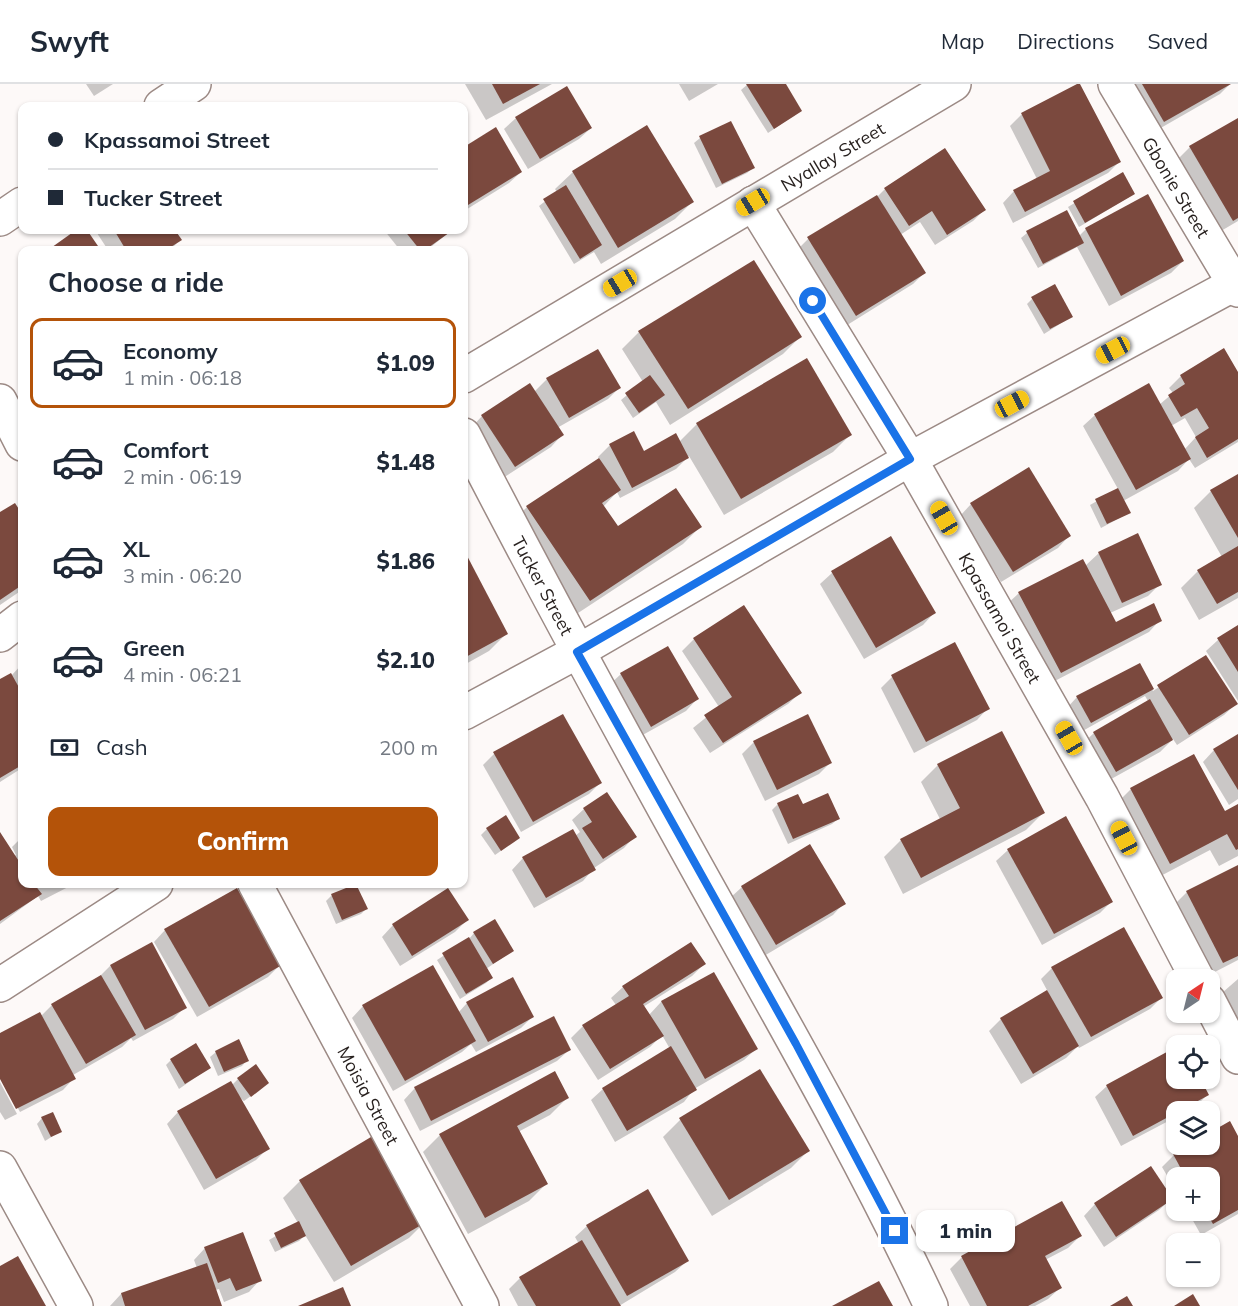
<!DOCTYPE html>
<html lang="en">
<head>
<meta charset="utf-8">
<style>
  :root { --surface:#fff; --page:#f6f6f7; --text:#1f2937; --muted:#747a83; --line:#e0e1e3; --accent:#b45309 }
  body { margin:0; font-family:Mulish,sans-serif; background:var(--page); color:var(--text); height:100vh; display:flex; flex-direction:column; font-size:22px; white-space:nowrap }
  * { box-sizing:border-box; margin:0 }
  p { font-size:20px; color:var(--muted) }
  .icon { flex:none; width:33px; height:33px; fill:none; stroke:currentColor; stroke-width:2; stroke-linecap:round; stroke-linejoin:round }
  .map { position:relative; flex:1; overflow:hidden }
  .drawer { position:absolute; left:18px; top:162px; width:450px; height:642px; display:flex; flex-direction:column; background:var(--surface); border-radius:12px; box-shadow:0 2px 4px #0004 }
  .drawer>* { flex:none }
  .top-card { position:absolute; left:18px; top:18px; width:450px; height:132px; border-radius:12px; box-shadow:0 2px 4px #0004; display:grid; align-content:center; height:132px; padding:0 30px; background:var(--surface) }
  .needle { width:39px; rotate:35deg }
  .buttons { position:absolute; left:1166px; top:885px; display:grid; gap:12px }
  .buttons a { display:grid; place-items:center; width:54px; height:54px; border-radius:12px; background:var(--surface); box-shadow:0 2px 4px #0004; font-size:30px }
  .end { position:absolute; width:27px; height:27px; margin:-14px; border:8px solid #1a73e8; background:#fff; box-shadow:0 0 0 3px #fff }
  .from { border-radius:50% }
  .bubble { position:absolute; height:42px; border-radius:12px; background:var(--surface); box-shadow:0 2px 4px #0004; font-size:20px; font-weight:800; line-height:42px; text-align:center }
  .car { position:absolute; width:18px; height:36px; margin:-18px -9px; border-radius:8px; box-shadow:0 0 4px 2px #0007; background:linear-gradient(#f5c518 24%,#345 0 40%,#f5c518 0 76%,#345 0 86%,#f5c518 0) }
  .top-card b { display:flex; align-items:center; gap:21px; height:57px; font-size:22px }
  .top-card b+b { border-top:2px solid var(--line) }
  .top-card i { width:15px; height:15px; background:var(--text) }
  ul { padding:0; list-style:none }
  li { display:flex; align-items:center; gap:18px; height:90px; margin:0 12px 9px; padding:0 18px; border:3px solid transparent; border-radius:12px }
  li div { flex:1 }
  li b { display:block; font-size:22px }
  li em { font-style:normal; font-weight:800 }
  li.selected { border-color:var(--accent) }
  li>.icon { width:54px; height:54px; stroke-width:1.5 }
  h2 { padding:0 30px; font-size:27px; line-height:72px }
  .pay { display:flex; align-items:center; gap:15px; height:66px; padding:0 30px; font-size:22px }
  .pay p { margin-inline-start:auto }
  .action { display:flex; gap:12px; margin-top:auto; padding:12px 30px }
  .action a { flex:1; height:69px; border-radius:12px; background:var(--accent); color:#fff; font-size:24px; font-weight:800; line-height:69px; text-align:center }
  header { display:flex; align-items:center; gap:36px; box-sizing:border-box; height:84px; padding:0 30px; background:var(--surface); border-bottom:2px solid var(--line) }
  header strong { font-size:28px }
  nav { display:flex; gap:33px; margin-inline-start:auto; font-size:21px }
  .map>svg:first-child { display:block }
</style>
</head>
<body>
<header>
<strong>Swyft</strong>
<nav><a>Map</a><a>Directions</a><a>Saved</a></nav>
</header>
<div class="map">
<svg width="1238" height="1222" viewBox="0 0 1238 1222">
  <rect width="100%" height="100%" fill="#fdf9f8"/>
  <g fill="#0003" fill-rule="evenodd">
    <polygon points="86,0 113,0 94,12"/>
    <polygon points="465,0 552,0 486,36"/>
    <polygon points="679,0 718,0 689,17"/>
    <polygon points="748,0 784,0 801,27 768,49 741,6"/>
    <polygon points="1124,0 1230,0 1220,10 1152,49"/>
    <polygon points="1079,1 1119,78 1108,89 1013,139 1003,119 1014,107 1037,95 1010,42 1021,31"/>
    <polygon points="516,34 591,44 579,55 528,85 504,45"/>
    <polygon points="1238,36 1238,137 1221,147 1178,75 1190,63"/>
    <polygon points="731,39 753,84 747,89 716,104 694,59 700,54"/>
    <polygon points="495,45 521,88 509,99 464,127 464,65"/>
    <polygon points="573,88 693,117 675,135 601,180 594,168 574,180 539,122 557,108 555,105"/>
    <polygon points="1122,90 1134,110 1079,143 1068,123"/>
    <polygon points="885,105 984,126 973,137 935,161 920,138 900,151 924,189 913,200 844,243 797,166 808,155 877,113"/>
    <polygon points="1147,112 1183,177 1171,189 1109,222 1077,163 1038,184 1021,154 1027,149 1079,152 1086,145"/>
    <polygon points="78,146 85,146 96,162 92,166 50,166"/>
    <polygon points="95,146 174,146 180,156 170,166 108,166"/>
    <polygon points="384,146 452,146 427,166 400,166"/>
    <polygon points="1032,215 1071,233 1044,250 1027,220"/>
    <polygon points="639,248 800,253 783,270 670,341 656,318 633,334 621,316 643,298 622,265"/>
    <path d="M1238,291V358L1195,384L1189,375L1178,387L1123,417L1129,429L1101,444L1090,421L1118,405L1083,342L1095,331L1159,321L1173,309L1169,304L1181,292ZM1185,334L1196,353L1184,366L1171,342Z"/>
    <polygon points="547,295 619,304 608,315 557,344 562,351 551,363 503,394 471,344 482,332 534,308"/>
    <polygon points="22,311 22,332 15,318"/>
    <polygon points="697,340 850,351 833,368 724,431 689,372 676,385 620,414 617,408 603,423 617,444 700,443 683,460 572,533 510,440 527,423 600,376 598,373 610,361 633,349 643,369 679,358"/>
    <polygon points="1238,391 1238,514 1199,536 1181,504 1198,487 1222,473 1194,424 1211,407"/>
    <polygon points="971,420 1069,452 1058,464 1001,498 960,432"/>
    <polygon points="15,421 22,433 22,506 0,521 0,430"/>
    <polygon points="1099,469 1160,500 1148,512 1110,529 1116,540 1160,536 1149,548 1049,600 1007,520 1019,509 1085,482"/>
    <polygon points="464,470 506,550 489,567 464,581"/>
    <polygon points="832,489 934,529 923,541 864,575 820,500"/>
    <polygon points="1238,543 1238,617 1206,567 1218,556"/>
    <polygon points="694,555 800,609 788,620 710,669 693,644 719,623 682,567"/>
    <polygon points="1205,573 1236,620 1224,631 1177,661 1173,655 1160,668 1104,699 1082,660 1094,649 1148,617 1145,612 1079,649 1066,625 1077,613 1139,581 1153,607"/>
    <polygon points="22,580 22,684 0,698 0,597 11,592"/>
    <polygon points="621,590 697,615 686,627 639,653 609,601"/>
    <polygon points="892,593 988,624 977,636 914,669 881,604"/>
    <polygon points="1238,652 1238,715 1229,721 1203,678 1214,666"/>
    <polygon points="754,658 830,679 819,690 765,717 742,670"/>
    <polygon points="494,670 600,699 589,710 521,748 483,681"/>
    <polygon points="1193,672 1224,729 1238,722 1238,772 1219,782 1210,766 1153,796 1114,722 1131,705"/>
    <polygon points="938,681 1043,729 1026,746 903,810 884,773 901,756 940,735 921,698"/>
    <polygon points="778,720 802,722 838,735 832,740 788,760 772,726"/>
    <polygon points="584,725 635,752 624,764 594,784 583,797 534,824 512,786 523,774 575,752 580,748 572,736"/>
    <polygon points="487,745 519,754 495,771 481,751"/>
    <polygon points="0,751 14,772 16,771 12,763 22,753 22,800 74,800 41,817 38,812 0,840"/>
    <polygon points="1008,766 1112,817 1100,829 1042,861 996,777"/>
    <polygon points="1238,782 1238,876 1211,890 1175,820 1187,808"/>
    <polygon points="742,803 844,819 833,831 764,872 730,814"/>
    <polygon points="332,811 366,825 361,830 336,840 326,817"/>
    <polygon points="467,836 455,848 400,882 382,853 393,841"/>
    <polygon points="165,846 280,881 268,893 197,933 154,858"/>
    <polygon points="474,849 512,867 486,885 491,894 486,899 460,915 437,876 469,855"/>
    <polygon points="690,860 704,880 692,892 643,923 649,931 661,918 713,890 756,965 744,976 694,1005 684,1018 615,1058 591,1016 603,1005 670,965 662,951 650,963 598,996 571,954 583,942 616,921 611,914 623,903"/>
    <polygon points="110,882 185,923 173,935 133,957 131,954 122,963 73,991 74,994 63,1006 20,1028 0,992 0,951 41,932 52,921 99,893"/>
    <polygon points="1052,884 1162,913 1150,925 1079,964 1078,962 1066,974 1021,1000 989,947 1001,935 1048,908 1041,895"/>
    <polygon points="1238,895 1238,958 1215,915"/>
    <polygon points="467,919 532,933 521,944 476,968 471,960 462,968 393,1007 352,934 363,922 458,929"/>
    <polygon points="1176,965 1176,994 1207,1011 1195,1023 1186,1028 1176,1028 1176,1033 1121,1062 1095,1013 1107,1002"/>
    <polygon points="569,966 557,977 420,1047 404,1016 415,1004"/>
    <polygon points="216,968 247,976 242,982 218,992 210,973"/>
    <polygon points="171,976 209,984 179,1005 166,981"/>
    <polygon points="238,995 262,1004 244,1017 238,1012 268,1064 256,1076 204,1106 167,1040 178,1028 232,1001"/>
    <polygon points="0,998 17,1030 5,1036 0,1028"/>
    <polygon points="567,1014 550,1031 518,1048 546,1100 529,1117 468,1150 423,1068 440,1051"/>
    <polygon points="42,1034 61,1047 45,1057 37,1040"/>
    <polygon points="680,1036 808,1067 791,1084 712,1132 663,1053"/>
    <polygon points="1209,1051 1238,1055 1238,1130 1201,1151 1187,1126 1209,1126 1209,1094 1176,1094 1176,1107 1162,1083 1174,1071 1192,1060 1209,1060"/>
    <polygon points="300,1097 426,1137 409,1154 334,1198 305,1151 299,1157 275,1168 269,1156 298,1139 283,1114"/>
    <polygon points="1171,1115 1159,1126 1104,1163 1084,1132 1095,1120"/>
    <polygon points="1062,1119 1080,1152 1068,1164 1045,1176 1060,1204 1048,1215 1035,1222 970,1222 950,1185 961,1174"/>
    <polygon points="587,1142 687,1177 675,1188 619,1222 518,1222 509,1205 520,1194 579,1160 575,1153"/>
    <polygon points="205,1164 260,1196 249,1208 224,1218 219,1205 215,1206 221,1222 110,1222 121,1210 197,1184 194,1176"/>
  </g>
  <g fill="#7b493e">
    <polygon points="492,0 540,0 503,20"/>
    <polygon points="746,0 786,0 802,27 774,45"/>
    <polygon points="1077,0 1080,0 1121,78 1025,128 1013,106 1050,87 1021,29"/>
    <polygon points="1142,0 1231,0 1164,38"/>
    <polygon points="567,2 592,44 540,75 515,33"/>
    <polygon points="1238,34 1238,134 1233,137 1189,62"/>
    <polygon points="731,37 755,84 722,100 699,52"/>
    <polygon points="647,41 694,118 618,164 572,87"/>
    <polygon points="496,43 522,88 468,121 464,115 464,63"/>
    <polygon points="945,64 986,126 947,151 932,127 909,142 884,104"/>
    <polygon points="1123,88 1135,110 1085,139 1073,117"/>
    <polygon points="566,101 602,161 580,175 543,115"/>
    <polygon points="1148,110 1184,177 1121,212 1085,144"/>
    <polygon points="877,111 926,189 856,232 807,153"/>
    <polygon points="1067,126 1084,159 1043,180 1026,147"/>
    <polygon points="76,146 87,146 98,162 92,166 48,166"/>
    <polygon points="114,146 175,146 182,156 166,166 126,166"/>
    <polygon points="404,146 453,146 425,166 420,166"/>
    <polygon points="754,176 802,253 688,325 638,247"/>
    <polygon points="1055,200 1073,233 1050,245 1031,213"/>
    <polygon points="1224,264 1238,288 1238,355 1207,374 1195,353 1209,344 1197,324 1181,333 1168,311 1185,300 1180,291"/>
    <polygon points="598,265 621,304 569,334 546,294"/>
    <polygon points="807,274 852,351 741,415 696,339"/>
    <polygon points="650,291 665,311 639,329 625,309"/>
    <polygon points="530,299 564,351 515,383 481,331"/>
    <polygon points="1149,299 1191,375 1136,406 1094,330"/>
    <polygon points="634,347 644,367 676,349 689,374 632,404 609,360"/>
    <polygon points="599,374 621,406 602,419 618,442 676,404 702,443 590,517 526,422"/>
    <polygon points="1029,383 1071,452 1013,488 970,419"/>
    <polygon points="1238,390 1238,454 1210,406"/>
    <polygon points="1118,404 1131,429 1107,440 1095,415"/>
    <polygon points="15,419 22,430 22,501 0,516 0,428"/>
    <polygon points="1138,449 1162,501 1122,519 1098,468"/>
    <polygon points="891,452 936,529 876,564 831,487"/>
    <polygon points="1238,462 1238,508 1217,520 1197,486"/>
    <polygon points="464,466 508,550 464,574"/>
    <polygon points="1083,475 1116,538 1154,519 1162,537 1061,589 1018,508"/>
    <polygon points="744,521 802,609 723,659 704,631 732,613 693,554"/>
    <polygon points="1238,541 1238,588 1217,554"/>
    <polygon points="955,558 990,625 926,658 891,591"/>
    <polygon points="668,562 699,615 651,643 620,589"/>
    <polygon points="1206,571 1238,620 1189,651 1157,601"/>
    <polygon points="1140,579 1154,605 1091,639 1076,612"/>
    <polygon points="11,589 22,609 22,681 0,694 0,595"/>
    <polygon points="1150,615 1173,656 1116,688 1093,648"/>
    <polygon points="563,630 602,699 533,738 493,668"/>
    <polygon points="808,630 832,679 777,706 753,657"/>
    <polygon points="1002,647 1045,729 921,794 900,755 960,724 937,680"/>
    <polygon points="1238,650 1238,706 1213,665"/>
    <polygon points="1194,670 1225,727 1238,720 1238,765 1236,766 1227,750 1170,780 1130,704"/>
    <polygon points="607,708 637,753 603,775 582,744 592,738 583,724"/>
    <polygon points="828,709 840,735 793,755 777,719 798,710 803,720"/>
    <polygon points="506,731 520,754 501,767 486,744"/>
    <polygon points="1066,732 1113,818 1054,850 1007,765"/>
    <polygon points="573,745 596,786 546,814 522,773"/>
    <polygon points="0,748 22,782 22,800 34,800 42,810 0,837"/>
    <polygon points="810,760 846,820 776,861 741,802"/>
    <polygon points="1238,781 1238,872 1223,879 1186,807"/>
    <polygon points="356,800 368,825 342,836 331,810"/>
    <polygon points="237,804 282,881 209,923 164,845"/>
    <polygon points="448,804 469,836 412,872 392,840"/>
    <polygon points="495,835 514,867 493,880 473,848"/>
    <polygon points="1124,843 1163,914 1091,953 1051,883"/>
    <polygon points="469,853 493,894 466,910 442,869"/>
    <polygon points="152,858 187,924 145,946 110,881"/>
    <polygon points="691,858 706,880 643,920 664,952 610,985 582,941 629,912 622,902"/>
    <polygon points="433,881 476,957 405,997 362,921"/>
    <polygon points="714,888 758,965 705,995 661,917"/>
    <polygon points="101,891 136,951 86,980 51,920"/>
    <polygon points="513,893 534,933 488,958 466,918"/>
    <polygon points="1047,906 1079,962 1033,990 1000,934"/>
    <polygon points="40,928 76,995 16,1025 0,995 0,949"/>
    <polygon points="554,932 571,966 431,1037 414,1003"/>
    <polygon points="239,955 249,977 224,988 215,967"/>
    <polygon points="196,959 211,984 185,1000 170,975"/>
    <polygon points="671,962 697,1006 627,1047 602,1004"/>
    <polygon points="1176,963 1176,994 1200,994 1209,1011 1133,1052 1106,1001"/>
    <polygon points="256,980 269,999 251,1013 237,994"/>
    <polygon points="760,985 810,1067 729,1116 679,1034"/>
    <polygon points="555,987 569,1014 517,1042 548,1100 485,1134 439,1050"/>
    <polygon points="231,997 270,1065 216,1095 177,1027"/>
    <polygon points="53,1028 62,1048 51,1053 41,1033"/>
    <polygon points="1230,1037 1238,1052 1238,1126 1213,1140 1205,1126 1209,1126 1209,1094 1186,1094 1173,1070 1189,1060 1209,1060 1209,1049"/>
    <polygon points="376,1050 428,1137 351,1182 299,1096"/>
    <polygon points="1151,1082 1173,1115 1116,1153 1094,1119"/>
    <polygon points="648,1105 689,1177 627,1212 586,1141"/>
    <polygon points="1062,1117 1082,1152 1045,1172 1062,1204 1028,1222 987,1222 961,1172"/>
    <polygon points="299,1137 306,1152 281,1164 274,1149"/>
    <polygon points="243,1148 262,1197 236,1207 230,1194 218,1199 204,1163"/>
    <polygon points="582,1156 621,1222 536,1222 519,1193"/>
    <polygon points="18,1172 46,1222 0,1222 0,1182"/>
    <polygon points="207,1179 222,1222 125,1222 121,1209"/>
    <polygon points="879,1197 893,1222 832,1222"/>
    <polygon points="343,1203 351,1222 298,1222"/>
    <polygon points="1193,1210 1200,1222 1174,1222"/>
    <polygon points="1127,1212 1133,1222 1110,1222"/>
  </g>
  <g fill="none" stroke-linecap="round" stroke-linejoin="round">
    <g stroke="#9c8a85" stroke-width="36">
      <g id="minor">
        <path id="s1" d="M1115,0L1238,206"/>
        <polyline points="161,22 194,0"/>
        <path id="s2" d="M753,119L910,375L1102,713L1198,896"/>
        <polyline points="0,135 22,120"/>
        <path id="s3" d="M464,292L954,0"/>
        <polyline points="0,317 22,360"/>
        <path id="s4" d="M464,351C539,496 617,640 697,784C777,928 861,1072 931,1222"/>
        <polyline points="0,551 22,534"/>
        <polyline points="464,629 577,568 910,375 1238,198"/>
        <path id="s5" d="M255,800L482,1222"/>
        <polyline points="0,901 156,800"/>
        <polyline points="1209,917 1238,973"/>
        <polyline points="0,1084 76,1222"/>
      </g>
    </g>
    <use href="#minor" stroke="#fff" stroke-width="33"/>
  </g>
  <g fill="none" stroke-linecap="round" stroke-linejoin="round">
    <polyline stroke="#1a73e8" stroke-width="8" points="813,217 910,375 577,568 796,960 895,1147"/>
  </g>
  <g text-anchor="middle" dominant-baseline="central" stroke-width="6" stroke-linejoin="round" paint-order="stroke">
    <g font-size="18" fill="#261f1d" stroke="#fff">
      <text stroke="none"><textPath href="#s3" startOffset="429">Nyallay Street</textPath></text>
      <text stroke="none"><textPath href="#s1" startOffset="120">Gbonie Street</textPath></text>
      <text stroke="none"><textPath href="#s4" startOffset="170">Tucker Street</textPath></text>
      <text stroke="none"><textPath href="#s2" startOffset="483">Kpassamoi Street</textPath></text>
      <text stroke="none"><textPath href="#s5" startOffset="240">Moisia Street</textPath></text>
    </g>
  </g>
</svg>
<div class="buttons">
<a><svg class="needle" viewBox="-14 -14 28 28"><path d="M0-13l5 13h-10z" fill="#e53935"/><path d="M0 13l5-13h-10z" fill="#747a83"/></svg></a>
<a><svg class="icon" aria-label="locate" viewBox="0 0 24 24"><circle cx="12" cy="12" r="6"/><path d="M12 2v4M12 18v4M2 12h4M18 12h4"/></svg></a>
<a><svg class="icon" aria-label="layers" viewBox="0 0 24 24"><path d="M12 4l9 5-9 5-9-5zM3 14l9 5 9-5"/></svg></a>
<a>+</a>
<a>−</a>
</div>
<i class="end from" style="left:813px;top:217px"></i>
<i class="end" style="left:895px;top:1147px"></i>
<div class="bubble" style="left:916px;top:1126px;width:99px">1 min</div>
<i class="car" style="left:753px;top:118px;rotate:239deg"></i>
<i class="car" style="left:620px;top:199px;rotate:239deg"></i>
<i class="car" style="left:1113px;top:266px;rotate:242deg"></i>
<i class="car" style="left:1012px;top:320px;rotate:62deg"></i>
<i class="car" style="left:944px;top:434px;rotate:330deg"></i>
<i class="car" style="left:1069px;top:654px;rotate:330deg"></i>
<i class="car" style="left:1124px;top:754px;rotate:332deg"></i>
<div class="top-card">
<b><i class="from"></i>Kpassamoi Street</b>
<b><i></i>Tucker Street</b>
</div>
<section class="drawer">
<h2>Choose a ride</h2>
<ul>
<li class="selected"><svg class="icon" aria-label="car" viewBox="0 0 24 24"><path d="M5 17H2v-5l4-1 3-4h7l3 4 3 1v5h-3M9 17h6M6 11h13"/><circle cx="7" cy="17" r="2"/><circle cx="17" cy="17" r="2"/></svg><div><b>Economy</b><p>1 min · 06:18</p></div><em>$1.09</em></li>
<li><svg class="icon" aria-label="car" viewBox="0 0 24 24"><path d="M5 17H2v-5l4-1 3-4h7l3 4 3 1v5h-3M9 17h6M6 11h13"/><circle cx="7" cy="17" r="2"/><circle cx="17" cy="17" r="2"/></svg><div><b>Comfort</b><p>2 min · 06:19</p></div><em>$1.48</em></li>
<li><svg class="icon" aria-label="car" viewBox="0 0 24 24"><path d="M5 17H2v-5l4-1 3-4h7l3 4 3 1v5h-3M9 17h6M6 11h13"/><circle cx="7" cy="17" r="2"/><circle cx="17" cy="17" r="2"/></svg><div><b>XL</b><p>3 min · 06:20</p></div><em>$1.86</em></li>
<li><svg class="icon" aria-label="car" viewBox="0 0 24 24"><path d="M5 17H2v-5l4-1 3-4h7l3 4 3 1v5h-3M9 17h6M6 11h13"/><circle cx="7" cy="17" r="2"/><circle cx="17" cy="17" r="2"/></svg><div><b>Green</b><p>4 min · 06:21</p></div><em>$2.10</em></li>
</ul>
<div class="pay"><svg class="icon" aria-label="cash" viewBox="0 0 24 24"><path d="M3 7h18v10H3z"/><circle cx="12" cy="12" r="2"/></svg>Cash<p>200 m</p></div>
<div class="action"><a>Confirm</a></div>
</section>
</div>
</body>
</html>
